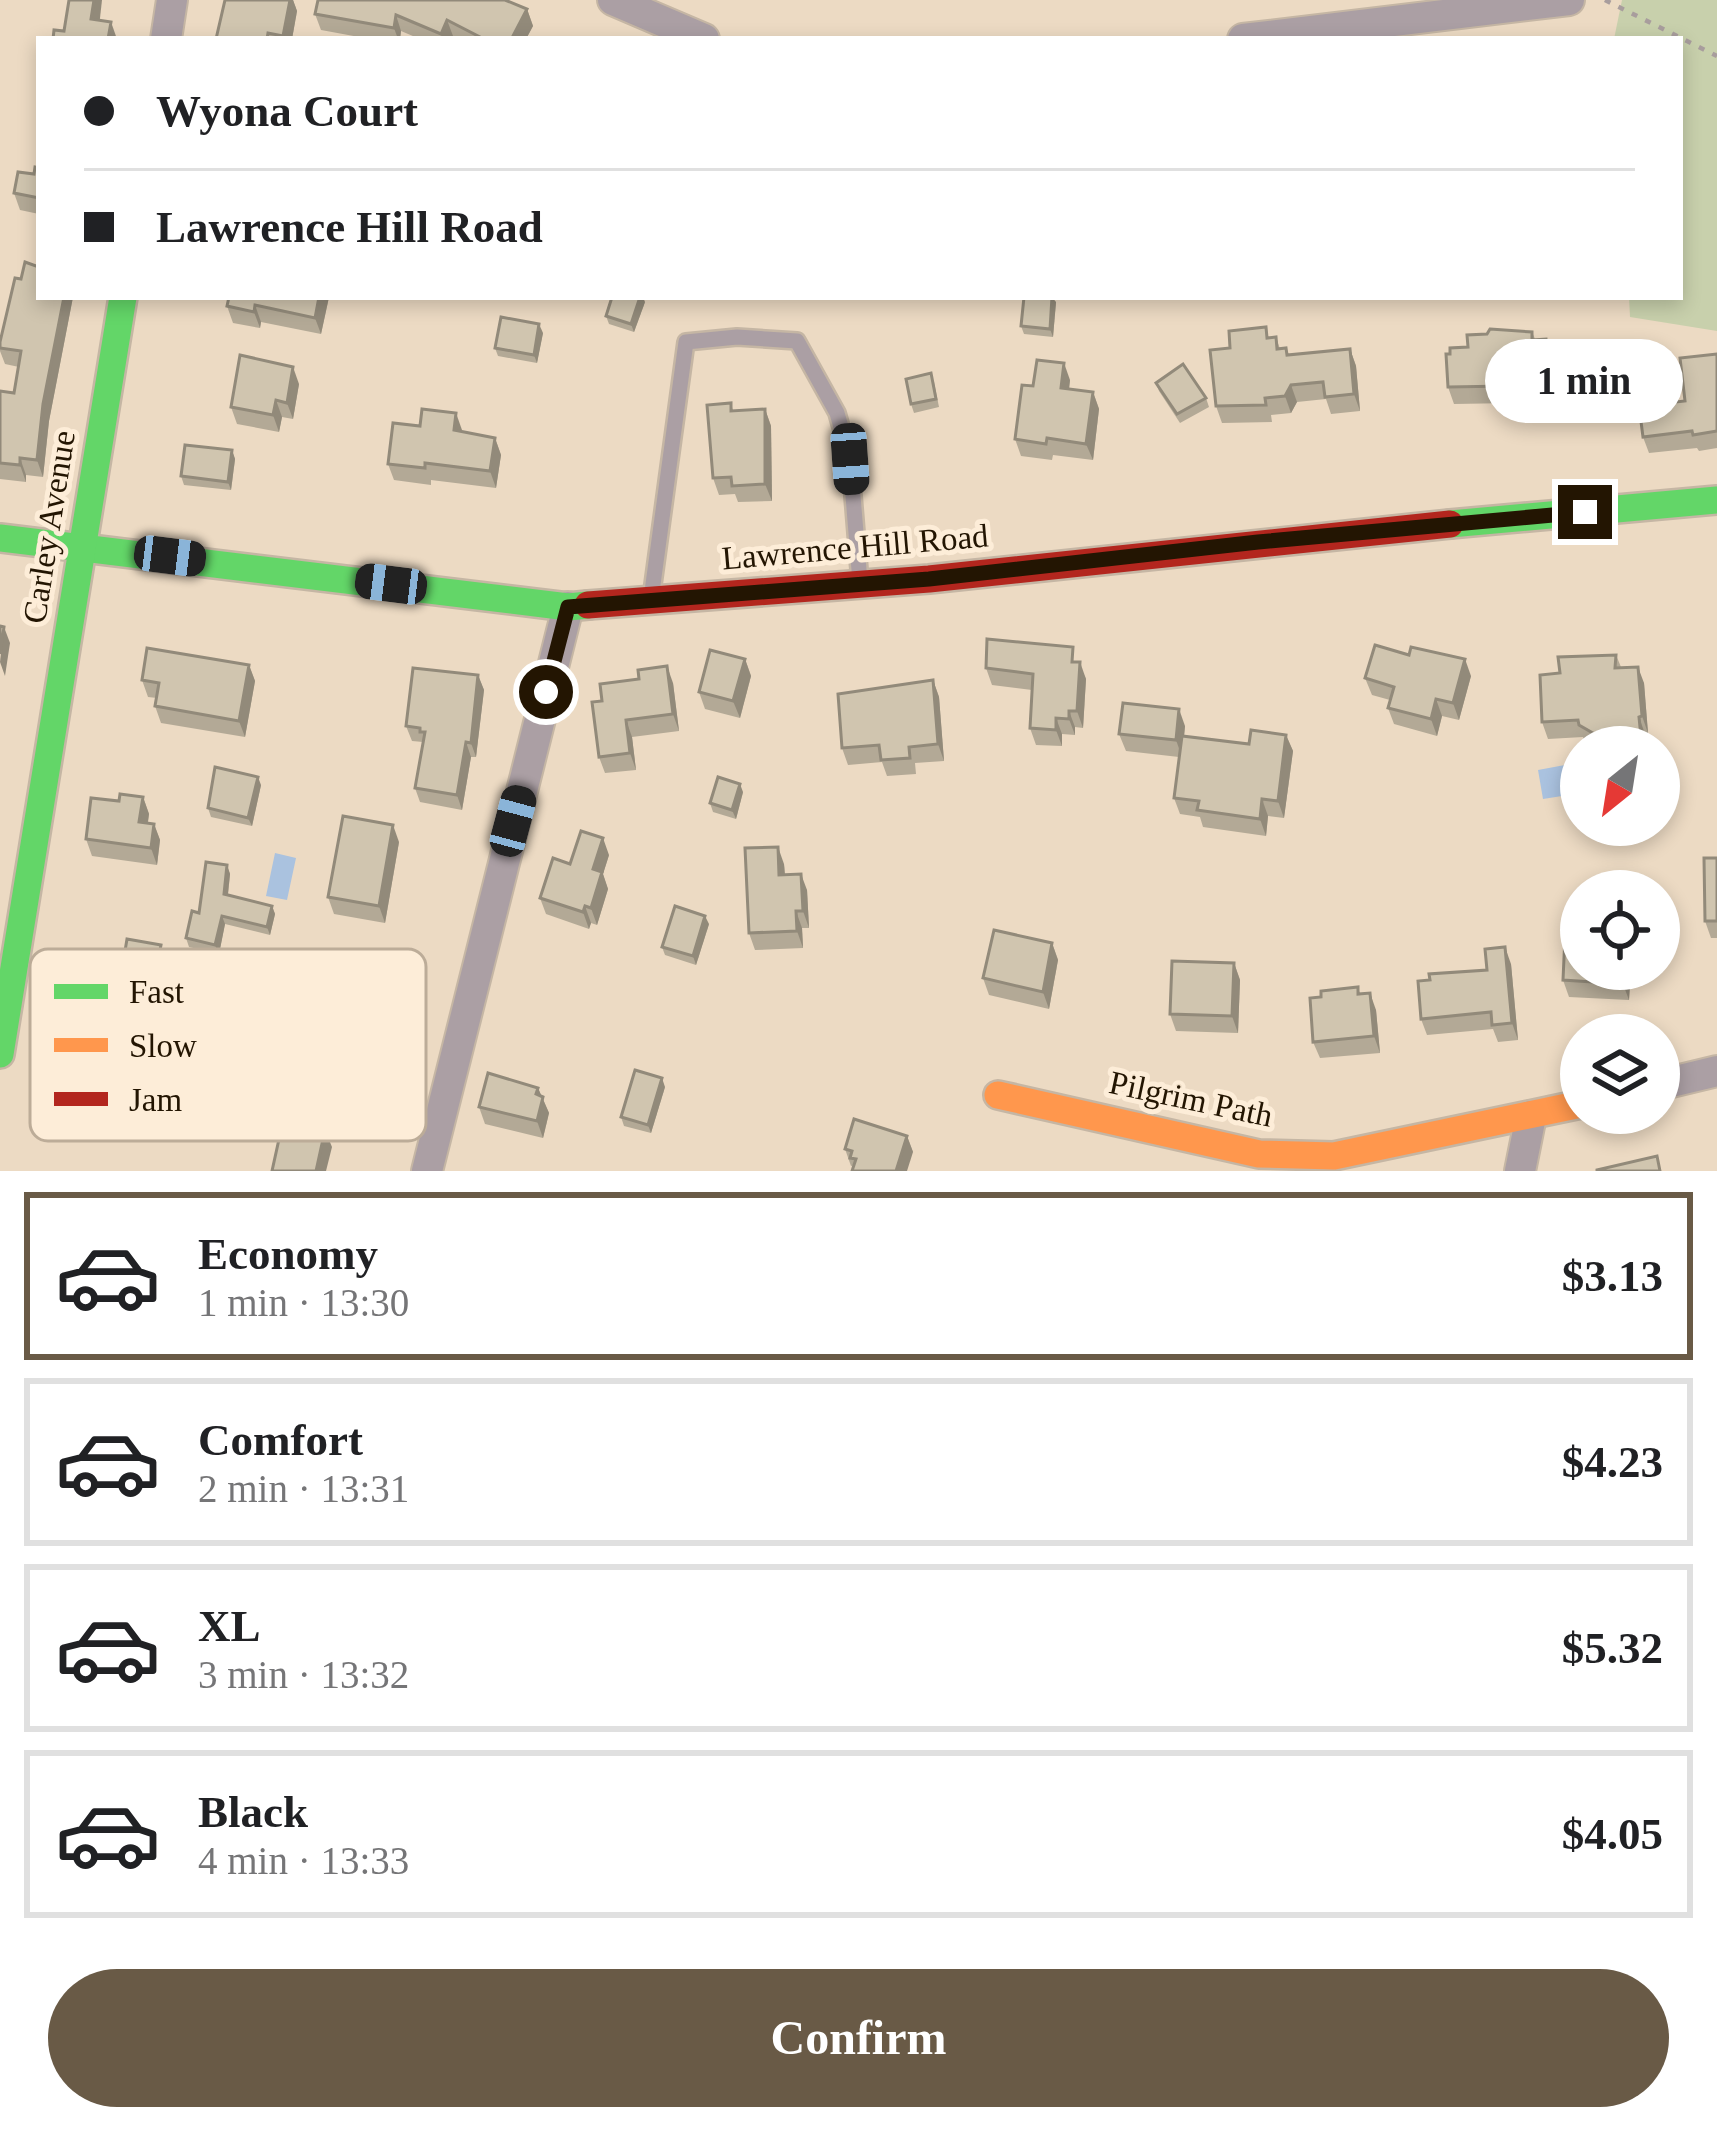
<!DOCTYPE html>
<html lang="en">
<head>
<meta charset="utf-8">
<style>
  :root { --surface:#fff; --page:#f2f2f2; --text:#202124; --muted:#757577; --line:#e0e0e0; --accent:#695a46 }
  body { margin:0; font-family:Georgia,serif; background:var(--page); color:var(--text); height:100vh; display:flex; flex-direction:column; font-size:45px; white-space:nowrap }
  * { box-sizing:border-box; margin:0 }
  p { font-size:39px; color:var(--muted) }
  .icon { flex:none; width:66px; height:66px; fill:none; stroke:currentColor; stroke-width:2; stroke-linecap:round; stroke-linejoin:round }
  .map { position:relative; height:1171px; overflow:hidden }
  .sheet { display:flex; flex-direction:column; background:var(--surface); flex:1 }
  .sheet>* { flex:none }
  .hud { position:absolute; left:36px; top:36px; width:1647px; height:264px; border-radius:0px; box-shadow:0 6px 18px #0003; display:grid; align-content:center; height:264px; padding:0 48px; background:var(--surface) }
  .needle { width:78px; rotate:210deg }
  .controls { position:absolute; left:1560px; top:726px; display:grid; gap:24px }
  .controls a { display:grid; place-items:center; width:120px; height:120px; border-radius:50%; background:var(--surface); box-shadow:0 6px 18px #0003; font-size:60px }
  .end { position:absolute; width:54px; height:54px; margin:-27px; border:15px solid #231502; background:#fff; box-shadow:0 0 0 6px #fff }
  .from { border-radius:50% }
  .bubble { position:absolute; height:84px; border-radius:42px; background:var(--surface); box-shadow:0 6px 18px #0003; font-size:39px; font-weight:700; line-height:84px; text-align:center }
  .car { position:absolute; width:36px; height:72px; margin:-36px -18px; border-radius:15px; box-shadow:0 0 9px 3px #0007; background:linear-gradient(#222 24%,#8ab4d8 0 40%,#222 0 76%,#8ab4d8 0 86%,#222 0) }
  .hud b { display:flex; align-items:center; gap:42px; height:114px; font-size:45px }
  .hud b+b { border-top:3px solid var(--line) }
  .hud i { width:30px; height:30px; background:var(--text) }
  ul { padding:21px 0 0; list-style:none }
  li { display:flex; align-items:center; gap:36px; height:168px; margin:0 24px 18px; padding:0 24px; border:6px solid var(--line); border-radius:0px }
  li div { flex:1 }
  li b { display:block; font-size:45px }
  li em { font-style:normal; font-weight:700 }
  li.active { border-color:var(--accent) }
  li>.icon { width:108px; height:108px; stroke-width:1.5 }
  .cta { display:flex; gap:24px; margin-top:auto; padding:24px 48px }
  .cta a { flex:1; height:138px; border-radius:72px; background:var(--accent); color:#fff; font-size:48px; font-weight:700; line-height:138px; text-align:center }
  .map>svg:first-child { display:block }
</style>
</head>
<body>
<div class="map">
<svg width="1717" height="1171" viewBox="0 0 1717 1171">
  <rect width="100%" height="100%" fill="#ecdac3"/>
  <polygon fill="#c8d0ac" points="1622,0 1717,0 1717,331 1630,317 1629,297 1680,297 1680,39 1614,39"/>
  <g fill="#aac2df">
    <polygon points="1581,762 1581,793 1543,799 1538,770"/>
    <polygon points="275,853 296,858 287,900 266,896"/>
  </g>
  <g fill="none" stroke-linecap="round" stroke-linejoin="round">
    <g stroke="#c5b6a4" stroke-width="20">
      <polyline id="lane" points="651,599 686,342 737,337 797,341 837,413 850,459 860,582"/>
    </g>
    <g stroke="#c5b6a4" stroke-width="34">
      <g id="street">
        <polyline points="613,0 704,39"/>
        <polyline points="166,39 172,0"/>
        <polyline points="1243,39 1569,0"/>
        <polyline points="1659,1085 1717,1071"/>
        <polyline points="427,1171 568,607"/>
        <polyline points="1520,1171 1531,1116"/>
      </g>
    </g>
    <g stroke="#c5b6a4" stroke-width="32">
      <g id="fast">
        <polyline points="1450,524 1717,500"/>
        <polyline points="0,538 568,607 588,605"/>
        <polyline points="0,1054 123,297"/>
      </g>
    </g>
    <g stroke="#c5b6a4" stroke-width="32">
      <polyline id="slow" points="998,1095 1259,1154 1334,1156 1581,1104"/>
    </g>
    <g stroke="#c5b6a4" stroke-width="32">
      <polyline id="jam" points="588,605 929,579 1450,524"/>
    </g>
    <polyline stroke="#a89d9d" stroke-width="4.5" stroke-dasharray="6 9" stroke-linecap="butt" points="1605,0 1717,56"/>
    <use href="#lane" stroke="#ab9fa4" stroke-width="15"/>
    <use href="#street" stroke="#ab9fa4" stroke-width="30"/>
    <use href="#fast" stroke="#63d668" stroke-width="27"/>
    <use href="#slow" stroke="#ff974d" stroke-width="27"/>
    <use href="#jam" stroke="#b3261e" stroke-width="27"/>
  </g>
  <g fill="#b3a996">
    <polygon points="225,0 293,0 297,11 292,39 216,39"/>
    <polygon points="527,9 533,26 526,39 459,39 453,36 452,39 420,39 401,31 400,39 370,39 321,30 315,14"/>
    <polygon points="39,168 39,214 20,210 14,193"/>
    <polygon points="39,297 73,297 49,421 43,477 26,475 26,482 0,479 0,391 14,393 19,367 5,364 0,351 0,342"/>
    <polygon points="329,297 321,334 261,322 260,328 233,323 227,306"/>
    <polygon points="645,302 634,332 609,324 606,316"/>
    <polygon points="1056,302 1053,337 1024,334 1021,326"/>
    <polygon points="1532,332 1535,339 1552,355 1554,396 1512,399 1513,403 1454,404 1448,387 1468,347"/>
    <polygon points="543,333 537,363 498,356 495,348"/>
    <polygon points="1276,337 1280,349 1286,348 1289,355 1350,349 1356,366 1360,411 1331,414 1326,399 1297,402 1291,413 1271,415 1272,422 1222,423 1216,406 1230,348"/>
    <polygon points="1717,354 1717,448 1699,451 1697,448 1649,453 1643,437 1685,401"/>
    <polygon points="1070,380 1069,389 1093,392 1099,409 1093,460 1053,455 1052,460 1021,456 1015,439"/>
    <polygon points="934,382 939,407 914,413 911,404"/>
    <polygon points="1156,383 1206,398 1209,407 1180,423 1159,391"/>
    <polygon points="299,384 293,419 282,417 279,432 237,424 231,407"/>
    <polygon points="731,403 733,411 765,409 771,426 772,501 738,502 735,494 719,495 713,478"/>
    <polygon points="461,431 495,438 501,455 496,488 431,480 431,485 394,480 388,464"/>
    <polygon points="232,450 235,459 231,490 184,485 181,476"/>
    <polygon points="1616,655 1621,667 1644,683 1648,733 1645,734 1647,747 1593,747 1585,742 1583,737 1548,739 1542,722 1560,673"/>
    <polygon points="745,659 751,676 740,718 705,709 699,692"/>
    <polygon points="1078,662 1086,679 1083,728 1075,727 1075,735 1062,734 1062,746 1036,745 1030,728 1032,690 992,685 986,668"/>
    <polygon points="249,665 255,681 245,737 161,723 155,706 157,698 148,697 142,680"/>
    <polygon points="478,675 484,690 476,757 471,757 462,810 420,802 415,788 423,742 412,741 406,726"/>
    <polygon points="1471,676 1459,720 1442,716 1437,736 1394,724 1388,708 1390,700 1372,695 1365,678"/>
    <polygon points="933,680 939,697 944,761 915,763 916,774 887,776 882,762 848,765 842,748"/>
    <polygon points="673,683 679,731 632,737 636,770 605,773 599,757 602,701"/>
    <polygon points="1185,726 1184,736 1249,744 1286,735 1293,751 1284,818 1268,816 1266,836 1203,827 1200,817 1180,814 1174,798 1179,757 1126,751 1119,734"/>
    <polygon points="261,785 252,826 211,817 208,808"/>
    <polygon points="743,792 736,819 713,812 710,803"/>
    <polygon points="143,797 149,814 148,823 154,824 160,840 157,865 92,856 86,839 119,801"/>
    <polygon points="399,842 385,923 334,914 328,897"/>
    <polygon points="609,855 603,874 608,889 597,925 591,923 589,929 546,914 540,898 570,864"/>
    <polygon points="1717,858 1717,938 1711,938 1705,921"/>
    <polygon points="784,864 785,874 807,890 809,928 802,928 803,948 755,950 749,933"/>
    <polygon points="227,865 230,874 228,895 272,906 275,914 270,935 225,924 219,954 189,947 186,938"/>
    <polygon points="709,924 696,965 665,955 662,947"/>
    <polygon points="1575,936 1631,969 1629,1000 1569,997 1563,980"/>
    <polygon points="1052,943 1058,960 1049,1009 989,995 983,978"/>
    <polygon points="161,945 166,961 150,1053 164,1055 170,1071 165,1095 153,1092 152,1102 117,1095 106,1095 105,1100 62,1091 56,1075 87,1040 124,957"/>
    <polygon points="1234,963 1240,980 1238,1033 1176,1031 1170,1014"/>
    <polygon points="1511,964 1518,1040 1498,1042 1493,1029 1427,1035 1421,1019 1487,970"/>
    <polygon points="352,983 358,1000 352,1025 355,1034 345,1081 293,1070 287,1053"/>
    <polygon points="1358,987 1360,994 1376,1010 1380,1053 1320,1058 1313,1042 1321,997"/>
    <polygon points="665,1087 651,1133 624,1126 621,1117"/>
    <polygon points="538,1088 549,1113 543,1138 485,1124 479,1107"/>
    <polygon points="907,1136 913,1152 851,1166 845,1149"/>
  </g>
  <g fill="#928a7a">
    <polygon points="94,0 102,0 98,36 91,19"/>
    <polygon points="290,0 293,0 297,11 292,39 284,39 283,36"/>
    <polygon points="527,9 533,26 526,39 514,39 513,36"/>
    <polygon points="396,15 401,31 400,39 398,39 394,28"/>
    <polygon points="447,20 453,36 452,39 443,39 441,34"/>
    <polygon points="111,22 117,39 108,39"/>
    <polygon points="64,297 73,297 49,421 43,477 37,460 43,404"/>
    <polygon points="319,297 329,297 321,334 315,318"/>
    <polygon points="640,297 643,297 645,302 634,332 631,324"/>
    <polygon points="1052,297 1056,302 1053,337 1050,329"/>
    <polygon points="255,305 261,322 260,328 254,312"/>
    <polygon points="539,324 543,333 537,363 534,355"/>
    <polygon points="1546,339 1552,355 1554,396 1548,379"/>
    <polygon points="1350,349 1356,366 1360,411 1354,394"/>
    <polygon points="1064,363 1070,380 1067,405 1061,388"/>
    <polygon points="293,367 299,384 293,419 287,403"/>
    <polygon points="1291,385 1297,402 1291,413 1285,396"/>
    <polygon points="1093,392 1099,409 1093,460 1086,444"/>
    <polygon points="276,400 282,417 279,432 273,415"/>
    <polygon points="765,409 771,426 772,501 765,484"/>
    <polygon points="456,413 462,430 460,447 454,430"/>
    <polygon points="495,438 501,455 496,488 490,471"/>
    <polygon points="232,450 235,459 231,490 228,482"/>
    <polygon points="20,458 26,475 26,482 20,465"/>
    <polygon points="4,627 10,643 5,676 0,662"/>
    <polygon points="745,659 751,676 740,718 733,701"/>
    <polygon points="1465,659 1471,676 1459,720 1453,703"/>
    <polygon points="1080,662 1086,679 1083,728 1077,711"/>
    <polygon points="249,665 255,681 245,737 239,721"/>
    <polygon points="667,666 673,683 679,731 673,714"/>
    <polygon points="1638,667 1644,683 1648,733 1642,716"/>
    <polygon points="478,675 484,690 476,757 471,743"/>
    <polygon points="933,680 939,697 944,761 938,744"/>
    <polygon points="1436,699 1442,716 1437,736 1431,719"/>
    <polygon points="1179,709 1185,726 1182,757 1176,740"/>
    <polygon points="1069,711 1075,727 1075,735 1069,719"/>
    <polygon points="1639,717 1645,734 1647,747 1635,747"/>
    <polygon points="1056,718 1062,734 1062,746 1056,730"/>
    <polygon points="626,720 632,737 636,770 630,753"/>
    <polygon points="1286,735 1293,751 1284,818 1278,801"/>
    <polygon points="466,742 471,757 462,810 457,795"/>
    <polygon points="258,777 261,785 252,826 248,818"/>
    <polygon points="740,784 743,792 736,819 732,810"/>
    <polygon points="143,797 149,814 145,839 139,822"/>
    <polygon points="1262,799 1268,816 1266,836 1260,819"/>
    <polygon points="154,824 160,840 157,865 151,848"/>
    <polygon points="393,825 399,842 385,923 379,906"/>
    <polygon points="603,838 609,855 603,874 608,889 597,925 591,908 593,869"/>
    <polygon points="778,847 784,864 786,891 779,875"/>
    <polygon points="227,865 230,874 227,902 224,894"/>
    <polygon points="801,874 807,890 809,928 803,911"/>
    <polygon points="272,906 275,914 270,935 267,927"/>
    <polygon points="585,906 591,923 589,929 583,912"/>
    <polygon points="796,911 802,928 803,948 797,931"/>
    <polygon points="222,916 225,924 219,954 215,945"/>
    <polygon points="705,916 709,924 696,965 693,956"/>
    <polygon points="1052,943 1058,960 1049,1009 1043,992"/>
    <polygon points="161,945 166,961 147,1067 141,1051"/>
    <polygon points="1505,947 1511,964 1518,1040 1512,1023"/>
    <polygon points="1234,963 1240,980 1238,1033 1232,1016"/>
    <polygon points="1624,969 1631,969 1629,1000 1623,984"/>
    <polygon points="352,983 358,1000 352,1025 355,1034 345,1081 338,1064 344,1016"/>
    <polygon points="1370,993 1376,1010 1380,1053 1374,1036"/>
    <polygon points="164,1055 170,1071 165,1095 159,1079"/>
    <polygon points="148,1077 153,1092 152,1102 146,1086"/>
    <polygon points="662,1078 665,1087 651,1133 648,1125"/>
    <polygon points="100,1079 106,1095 105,1100 99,1084"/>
    <polygon points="538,1088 549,1113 543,1138 537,1121 536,1094"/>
    <polygon points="325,1130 332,1147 326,1171 316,1171"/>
    <polygon points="907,1136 913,1152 907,1171 896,1171"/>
  </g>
  <g fill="#d0c5af" stroke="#928a7a" stroke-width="3">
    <polygon points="69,0 94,0 91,19 111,22 108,39 53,39 54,30 64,31"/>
    <polygon points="225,0 290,0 283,36 268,33 267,39 216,39"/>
    <polygon points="318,0 505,0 527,9 513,36 518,39 484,39 447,20 441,34 396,15 394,28 315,14"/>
    <polygon points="35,167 39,168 39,198 14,193 18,172 34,174"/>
    <polygon points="25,262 39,267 39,297 64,297 43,404 37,460 20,458 20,465 0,463 0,391 14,393 21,351 0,348 0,342 15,278 21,279"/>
    <polygon points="229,297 319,297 315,318 255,305 254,312 227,306"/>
    <polygon points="612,297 640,297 631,324 606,316"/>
    <polygon points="1024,297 1052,297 1050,329 1021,326"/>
    <polygon points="501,317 539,324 534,355 495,348"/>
    <polygon points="1266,327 1267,338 1276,337 1277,349 1286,348 1287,355 1350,349 1354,394 1325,397 1323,382 1291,385 1285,396 1265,398 1266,405 1216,406 1210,350 1230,348 1229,331"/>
    <polygon points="1490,329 1532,332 1532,340 1546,339 1548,379 1506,382 1506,386 1448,387 1446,354 1450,354 1450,348 1468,347 1467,335 1487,334"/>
    <polygon points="1717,354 1717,431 1693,435 1692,431 1643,437 1639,406 1685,401 1680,358"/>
    <polygon points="240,355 293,367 287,403 276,400 273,415 231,407"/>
    <polygon points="1037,360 1064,363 1061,388 1093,392 1086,444 1047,438 1046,444 1015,439 1022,385 1033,386"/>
    <polygon points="1183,364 1206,398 1177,414 1156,383"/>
    <polygon points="931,373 936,399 911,404 906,379"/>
    <polygon points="731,403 731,411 765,409 765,484 732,486 731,477 713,478 707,405"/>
    <polygon points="422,409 456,413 454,430 495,438 490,471 425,463 425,468 388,464 393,423 420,426"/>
    <polygon points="185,445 232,450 228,482 181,476"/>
    <polygon points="0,626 4,627 0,654"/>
    <polygon points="987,639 1073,647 1072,662 1080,662 1077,711 1069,711 1069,719 1056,718 1056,730 1030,728 1033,674 986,668"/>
    <polygon points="1375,645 1409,655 1411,647 1465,659 1453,703 1436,699 1431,719 1388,708 1394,687 1365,678"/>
    <polygon points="147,648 249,665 239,721 155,706 159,683 142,680"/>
    <polygon points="710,650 745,659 733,701 699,692"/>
    <polygon points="1616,655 1615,668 1638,667 1642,716 1639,717 1641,737 1635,747 1626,747 1623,744 1612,744 1579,725 1578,720 1542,722 1540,675 1560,673 1558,657"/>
    <polygon points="667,666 673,714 626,720 630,753 599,757 592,702 602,701 600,684 639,679 638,670"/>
    <polygon points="413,668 478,675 471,743 466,742 457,795 415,788 425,732 420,732 420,728 406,726"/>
    <polygon points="933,680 938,744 909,747 910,758 881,760 879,745 842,748 838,694"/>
    <polygon points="1123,703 1179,709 1176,740 1119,734"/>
    <polygon points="1251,730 1286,735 1278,801 1262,799 1260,819 1197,810 1199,801 1174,798 1182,736 1249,744"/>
    <polygon points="215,767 258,777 248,818 208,808"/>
    <polygon points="718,777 740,784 732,810 710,803"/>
    <polygon points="120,794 143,797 139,822 154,824 151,848 86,839 91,798 119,801"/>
    <polygon points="343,816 393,825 379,906 328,897"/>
    <polygon points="581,831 603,838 593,869 602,872 591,908 585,906 583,912 540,898 553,858 570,864"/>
    <polygon points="778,847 779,875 801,874 803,911 796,911 797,931 749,933 745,848"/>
    <polygon points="1704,858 1717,858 1717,921 1705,921"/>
    <polygon points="206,862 227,865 224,894 272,906 267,927 222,916 215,945 186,938 192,911 199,913"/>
    <polygon points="675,906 705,916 693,956 662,947"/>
    <polygon points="1575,928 1581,928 1581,969 1624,969 1623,984 1563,980 1565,936 1575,936"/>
    <polygon points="994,930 1052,943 1043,992 983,978"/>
    <polygon points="127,939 161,945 141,1051 164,1055 159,1079 148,1077 146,1086 111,1079 100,1079 99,1084 56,1075 65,1035 87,1040 103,953 124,957"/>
    <polygon points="1505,947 1512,1023 1492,1025 1491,1012 1421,1019 1418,981 1430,980 1429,974 1487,970 1485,949"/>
    <polygon points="1172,961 1234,963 1232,1016 1170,1014"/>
    <polygon points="1358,987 1358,994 1370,993 1374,1036 1313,1042 1310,998 1321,997 1321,991"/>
    <polygon points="635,1070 662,1078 648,1125 621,1117"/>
    <polygon points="488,1073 538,1088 536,1094 543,1097 537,1121 479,1107"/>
    <polygon points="854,1119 907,1136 896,1171 852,1171 856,1159 850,1158 852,1151 845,1149"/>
    <polygon points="283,1121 325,1130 316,1171 272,1171"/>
    <polygon points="1657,1156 1660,1171 1597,1171 1597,1170"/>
  </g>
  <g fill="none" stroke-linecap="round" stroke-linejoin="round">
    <polyline stroke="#231502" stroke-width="15" points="546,692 568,607 929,579 1258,542 1585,512"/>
  </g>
  <g text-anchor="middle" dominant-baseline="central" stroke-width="10" stroke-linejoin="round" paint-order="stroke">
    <g font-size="33" fill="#231502" stroke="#fdedd8">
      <text transform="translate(49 527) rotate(-81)">Carley Avenue</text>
      <text transform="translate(855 547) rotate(-5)">Lawrence Hill Road</text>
      <text transform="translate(1191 1099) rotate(12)">Pilgrim Path</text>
    </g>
  </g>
  <rect x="30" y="949" width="396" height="192" rx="18" fill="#fdedd8" stroke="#bcac98" stroke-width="3"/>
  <rect x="54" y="984" width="54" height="15" fill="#63d668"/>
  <rect x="54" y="1038" width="54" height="14" fill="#ff974d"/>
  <rect x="54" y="1092" width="54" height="14" fill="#b3261e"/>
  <g font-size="33" fill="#231502">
    <text x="129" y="1003">Fast</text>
    <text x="129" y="1057">Slow</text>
    <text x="129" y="1111">Jam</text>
  </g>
</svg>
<div class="controls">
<a><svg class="needle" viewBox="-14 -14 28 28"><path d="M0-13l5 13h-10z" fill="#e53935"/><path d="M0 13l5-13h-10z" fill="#757577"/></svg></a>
<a><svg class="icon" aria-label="locate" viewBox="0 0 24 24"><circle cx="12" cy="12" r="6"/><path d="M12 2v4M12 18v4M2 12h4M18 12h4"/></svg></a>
<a><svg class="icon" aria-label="layers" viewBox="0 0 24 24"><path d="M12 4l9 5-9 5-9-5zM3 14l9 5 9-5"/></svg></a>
</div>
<i class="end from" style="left:546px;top:692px"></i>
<i class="end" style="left:1585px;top:512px"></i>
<div class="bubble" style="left:1485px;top:339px;width:198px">1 min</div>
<i class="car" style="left:850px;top:459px;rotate:176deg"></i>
<i class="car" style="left:170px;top:556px;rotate:97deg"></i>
<i class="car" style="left:391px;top:584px;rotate:277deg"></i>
<i class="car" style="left:513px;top:821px;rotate:15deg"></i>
<div class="hud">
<b><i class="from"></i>Wyona Court</b>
<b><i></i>Lawrence Hill Road</b>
</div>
</div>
<section class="sheet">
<ul>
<li class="active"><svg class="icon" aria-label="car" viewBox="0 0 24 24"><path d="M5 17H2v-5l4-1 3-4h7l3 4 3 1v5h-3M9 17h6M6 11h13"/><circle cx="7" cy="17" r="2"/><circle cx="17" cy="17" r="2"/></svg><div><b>Economy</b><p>1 min · 13:30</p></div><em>$3.13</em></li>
<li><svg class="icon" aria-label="car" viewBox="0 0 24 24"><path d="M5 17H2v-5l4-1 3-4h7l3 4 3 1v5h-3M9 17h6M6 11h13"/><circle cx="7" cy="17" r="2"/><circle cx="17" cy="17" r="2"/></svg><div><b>Comfort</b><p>2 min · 13:31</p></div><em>$4.23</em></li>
<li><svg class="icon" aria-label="car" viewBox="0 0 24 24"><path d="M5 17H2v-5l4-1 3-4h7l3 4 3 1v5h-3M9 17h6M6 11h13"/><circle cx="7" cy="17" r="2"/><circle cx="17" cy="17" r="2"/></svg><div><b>XL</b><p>3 min · 13:32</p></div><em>$5.32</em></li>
<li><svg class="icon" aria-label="car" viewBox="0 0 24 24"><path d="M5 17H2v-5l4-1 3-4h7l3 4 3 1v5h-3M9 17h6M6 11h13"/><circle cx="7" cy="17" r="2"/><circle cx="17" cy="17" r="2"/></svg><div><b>Black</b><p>4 min · 13:33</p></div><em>$4.05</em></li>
</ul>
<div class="cta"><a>Confirm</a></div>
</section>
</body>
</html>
